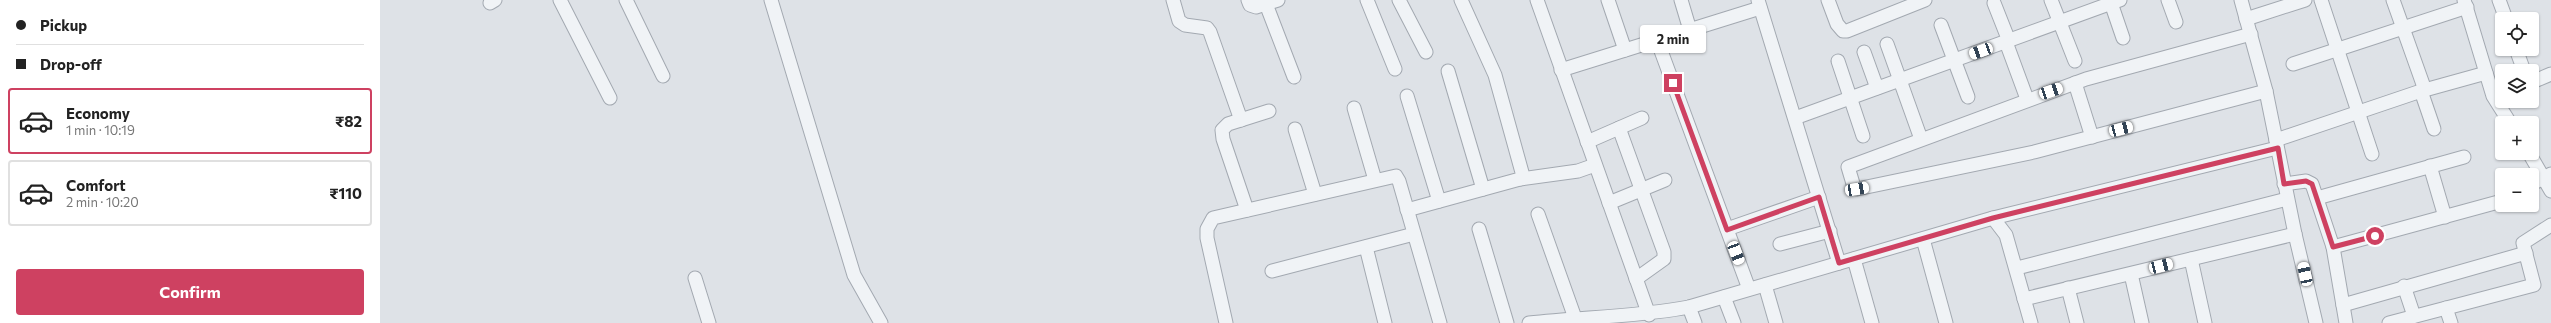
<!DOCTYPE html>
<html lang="en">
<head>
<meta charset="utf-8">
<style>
  :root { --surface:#fff; --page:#f6f6f6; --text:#222; --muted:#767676; --line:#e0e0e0; --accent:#ce4161 }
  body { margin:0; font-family:Commissioner,sans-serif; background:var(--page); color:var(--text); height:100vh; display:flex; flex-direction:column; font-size:15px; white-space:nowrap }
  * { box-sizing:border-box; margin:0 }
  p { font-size:13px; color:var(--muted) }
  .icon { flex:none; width:22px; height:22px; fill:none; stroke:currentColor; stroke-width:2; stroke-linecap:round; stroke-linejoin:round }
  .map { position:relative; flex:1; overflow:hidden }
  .sheet { display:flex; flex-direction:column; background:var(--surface); width:380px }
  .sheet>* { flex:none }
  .hud { display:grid; align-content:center; height:88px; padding:0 16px; background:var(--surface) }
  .controls { position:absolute; left:2115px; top:12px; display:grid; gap:8px }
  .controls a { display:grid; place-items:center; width:44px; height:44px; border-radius:4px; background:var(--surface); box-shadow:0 1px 3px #0004; font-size:20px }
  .end { position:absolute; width:18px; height:18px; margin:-9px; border:5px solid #ce4161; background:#fff; box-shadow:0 0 0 2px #fff }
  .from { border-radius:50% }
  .bubble { position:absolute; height:28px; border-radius:4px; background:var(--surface); box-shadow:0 1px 3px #0004; font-size:13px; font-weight:700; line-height:28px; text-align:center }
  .car { position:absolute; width:12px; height:24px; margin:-12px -6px; border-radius:5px; box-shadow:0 0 3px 1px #0007; background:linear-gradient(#fff 24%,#345 0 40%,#fff 0 76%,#345 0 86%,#fff 0) }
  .hud b { display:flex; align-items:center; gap:14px; height:38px; font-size:15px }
  .hud b+b { border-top:1px solid var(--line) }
  .hud i { width:10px; height:10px; background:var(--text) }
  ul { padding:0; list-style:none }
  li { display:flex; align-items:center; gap:12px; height:66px; margin:0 8px 6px; padding:0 8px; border:2px solid var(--line); border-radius:4px }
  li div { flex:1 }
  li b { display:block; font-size:15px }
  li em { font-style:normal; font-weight:700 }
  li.active { border-color:var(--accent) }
  li>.icon { width:36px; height:36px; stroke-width:1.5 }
  .primary-button { display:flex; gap:8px; margin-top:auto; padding:8px 16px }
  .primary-button a { flex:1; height:46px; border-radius:4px; background:var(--accent); color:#fff; font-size:16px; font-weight:700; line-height:46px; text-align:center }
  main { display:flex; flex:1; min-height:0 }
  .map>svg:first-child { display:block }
</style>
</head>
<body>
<main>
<section class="sheet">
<div class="hud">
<b><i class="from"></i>Pickup</b>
<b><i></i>Drop-off</b>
</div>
<ul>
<li class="active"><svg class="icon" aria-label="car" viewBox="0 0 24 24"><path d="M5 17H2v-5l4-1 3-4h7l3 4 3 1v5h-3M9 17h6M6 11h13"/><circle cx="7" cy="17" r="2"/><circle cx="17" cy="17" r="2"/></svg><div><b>Economy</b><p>1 min · 10:19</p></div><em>₹82</em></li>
<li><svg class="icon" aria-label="car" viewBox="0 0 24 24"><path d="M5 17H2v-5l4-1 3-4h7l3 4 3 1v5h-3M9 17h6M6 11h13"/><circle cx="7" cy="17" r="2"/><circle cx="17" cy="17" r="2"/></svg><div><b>Comfort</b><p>2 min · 10:20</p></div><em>₹110</em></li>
</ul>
<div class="primary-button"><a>Confirm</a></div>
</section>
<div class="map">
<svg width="2171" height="323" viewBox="0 0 2171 323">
  <rect width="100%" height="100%" fill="#dee2e7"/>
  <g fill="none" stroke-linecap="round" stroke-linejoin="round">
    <g stroke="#a3a9b1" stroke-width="15">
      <g id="minor">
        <polyline points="180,0 230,98"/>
        <polyline points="246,0 283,76"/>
        <polyline points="391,0 474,275 501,323"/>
        <polyline points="793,0 799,21 805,25 827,28 830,32 861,120"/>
        <polyline points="868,0 870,5 876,7 898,0"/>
        <polyline points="987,0 1015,69"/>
        <polyline points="1019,0 1046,52"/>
        <polyline points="1157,0 1269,315"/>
        <polyline points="1228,0 1245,50"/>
        <polyline points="1301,0 1310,30"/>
        <polyline points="1378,0 1459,263"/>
        <polyline points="1448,0 1457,24 1463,31 1467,31 1545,0"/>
        <polyline points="1671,0 1695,61"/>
        <polyline points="1730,0 1743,38"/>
        <polyline points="1788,0 1796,22"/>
        <polyline points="1861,0 1886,91 1915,234 1936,323"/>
        <polyline points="1941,0 1992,154"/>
        <polyline points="2013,0 2045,90"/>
        <polyline points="2084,0 2113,96 2130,123"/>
        <polyline points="2119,0 2126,19"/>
        <polyline points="110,3 115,0"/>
        <polyline points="1614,3 1629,41"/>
        <polyline points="886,4 914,77"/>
        <polyline points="1866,19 1925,0"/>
        <polyline points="1561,25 1588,97"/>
        <polyline points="1871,34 1706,79 1468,167 1474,187 1477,189 1654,152 1886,91"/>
        <polyline points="1277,40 1369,289"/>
        <polyline points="1626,42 1647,99"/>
        <polyline points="1507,44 1541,139"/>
        <polyline points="2136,49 2144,71"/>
        <polyline points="1484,52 1497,88"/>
        <polyline points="1458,61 1483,136"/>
        <polyline points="1913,64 2087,7"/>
        <polyline points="1181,70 1380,8"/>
        <polyline points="1068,71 1103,189"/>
        <polyline points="2152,82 2171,74"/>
        <polyline points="1695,83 1712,137"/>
        <polyline points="2041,91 2054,129"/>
        <polyline points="1027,96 1059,201"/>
        <polyline points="974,108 995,180"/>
        <polyline points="1415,118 1740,0"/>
        <polyline points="1239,128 1284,252 1284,259 1256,279"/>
        <polyline points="915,129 935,194"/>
        <polyline points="1896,140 2041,91 2106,73"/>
        <polyline points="1207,142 1262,118"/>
        <polyline points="2149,153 2171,191"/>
        <polyline points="2050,166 2065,217"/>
        <polyline points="1140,179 1198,171 1215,165"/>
        <polyline points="1904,184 1926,181 1932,184 1953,247 1966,323"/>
        <polyline points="2152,184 2171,174"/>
        <polyline points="1937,198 2084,157"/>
        <polyline points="1229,203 1285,180"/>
        <polyline points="867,210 843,139 842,130 848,124 889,111"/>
        <polyline points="1027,210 1140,179 1143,176 1115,75 1081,0"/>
        <polyline points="1158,214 1195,318"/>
        <polyline points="1613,218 1626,235 1651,323"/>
        <polyline points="1099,229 1127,323"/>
        <polyline points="1347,229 1439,197"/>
        <polyline points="1543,239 1566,323"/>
        <polyline points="1400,244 1450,231"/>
        <polyline points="986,247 1005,323"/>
        <polyline points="1953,247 2122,201"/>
        <polyline points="1474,259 1492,323"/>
        <polyline points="1811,259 1825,323"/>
        <polyline points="1637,268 1907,199"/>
        <polyline points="892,271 1034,234"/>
        <polyline points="1751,274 1762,323"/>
        <polyline points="315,278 329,323"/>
        <polyline points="1385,285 1396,323"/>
        <polyline points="2024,286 2034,316"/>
        <polyline points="1688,288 1697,323"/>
        <polyline points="1344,297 1354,323"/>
        <polyline points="1644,299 1915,234"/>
        <polyline points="1963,305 2146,253"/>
        <polyline points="1309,307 1315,323"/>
        <polyline points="2066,308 2071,323"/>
        <polyline points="846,323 827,238 827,229 833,218 1016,176 1019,181 1060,323"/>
        <path d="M1149,323C1203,317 1257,317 1309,307L1613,218L1897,148"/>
        <polyline points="2009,323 2154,285 2143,243 2171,225"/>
      </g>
    </g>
    <use href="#minor" stroke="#f0f3f6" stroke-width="13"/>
  </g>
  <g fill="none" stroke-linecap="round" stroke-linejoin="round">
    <polyline stroke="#ce4161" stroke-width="5" points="1293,83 1347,230 1439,197 1459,263 1613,218 1898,148 1904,184 1926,181 1932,184 1953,247 1995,236"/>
  </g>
</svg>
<div class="controls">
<a><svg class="icon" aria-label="locate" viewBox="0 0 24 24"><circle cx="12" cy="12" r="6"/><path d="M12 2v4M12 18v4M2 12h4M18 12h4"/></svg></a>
<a><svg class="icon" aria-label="layers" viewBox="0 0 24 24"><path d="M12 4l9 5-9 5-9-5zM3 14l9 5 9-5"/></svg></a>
<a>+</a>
<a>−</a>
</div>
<i class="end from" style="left:1995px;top:236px"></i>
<i class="end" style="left:1293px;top:83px"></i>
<div class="bubble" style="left:1260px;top:25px;width:66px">2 min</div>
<i class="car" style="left:1601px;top:51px;rotate:250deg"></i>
<i class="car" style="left:1671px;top:91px;rotate:71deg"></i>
<i class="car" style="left:1741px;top:129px;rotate:75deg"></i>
<i class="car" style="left:1477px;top:189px;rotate:80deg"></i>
<i class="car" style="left:1356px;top:253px;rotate:159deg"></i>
<i class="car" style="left:1781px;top:266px;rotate:76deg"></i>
<i class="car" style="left:1925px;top:274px;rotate:348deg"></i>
</div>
</main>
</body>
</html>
